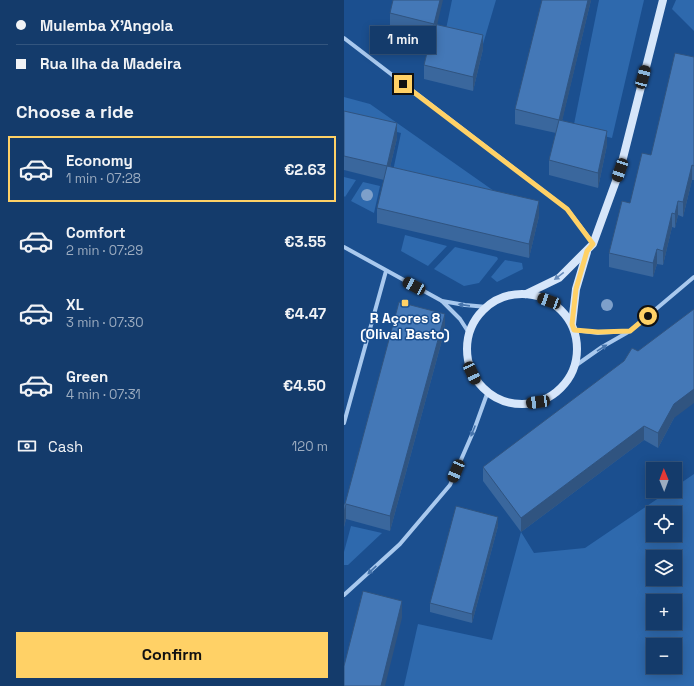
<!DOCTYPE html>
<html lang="en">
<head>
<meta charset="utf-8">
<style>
  :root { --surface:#143b6b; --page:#214673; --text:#f1f3f6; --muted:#9dadc1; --line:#33557e; --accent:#ffd166 }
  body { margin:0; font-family:"Space Grotesk",sans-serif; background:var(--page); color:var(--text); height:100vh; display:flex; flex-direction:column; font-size:15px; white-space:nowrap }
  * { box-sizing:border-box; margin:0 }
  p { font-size:13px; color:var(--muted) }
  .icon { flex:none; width:22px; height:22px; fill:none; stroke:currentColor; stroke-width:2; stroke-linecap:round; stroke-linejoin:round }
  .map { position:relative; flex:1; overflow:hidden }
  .side { display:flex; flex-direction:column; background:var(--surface); width:344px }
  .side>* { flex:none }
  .hud { display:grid; align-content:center; height:88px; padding:0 16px; background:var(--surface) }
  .needle { width:26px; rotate:359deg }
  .fabs { position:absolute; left:302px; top:462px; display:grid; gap:8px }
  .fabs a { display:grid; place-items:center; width:36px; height:36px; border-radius:0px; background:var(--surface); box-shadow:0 2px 10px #0003,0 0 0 1px var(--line); font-size:20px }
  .end { position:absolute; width:18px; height:18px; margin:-9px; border:5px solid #ffd166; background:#111; box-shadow:0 0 0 2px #111 }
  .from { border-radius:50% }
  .bubble { position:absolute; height:28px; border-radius:0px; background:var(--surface); box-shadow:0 2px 10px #0003,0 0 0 1px var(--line); font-size:13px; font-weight:700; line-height:28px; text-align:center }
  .car { position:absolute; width:12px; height:24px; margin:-12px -6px; border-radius:5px; box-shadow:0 0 3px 1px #0007; background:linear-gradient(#222 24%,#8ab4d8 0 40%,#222 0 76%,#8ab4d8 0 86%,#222 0) }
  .hud b { display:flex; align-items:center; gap:14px; height:38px; font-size:15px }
  .hud b+b { border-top:1px solid var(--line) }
  .hud i { width:10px; height:10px; background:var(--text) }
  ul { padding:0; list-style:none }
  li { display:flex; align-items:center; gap:12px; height:66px; margin:0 8px 6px; padding:0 8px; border:2px solid transparent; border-radius:0px }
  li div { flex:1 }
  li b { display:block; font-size:15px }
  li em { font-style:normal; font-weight:700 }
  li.on { border-color:var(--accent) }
  li>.icon { width:36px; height:36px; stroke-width:1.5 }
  h2 { padding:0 16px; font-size:18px; line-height:48px }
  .pay { display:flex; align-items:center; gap:10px; height:44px; padding:0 16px; font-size:15px }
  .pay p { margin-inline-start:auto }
  .primary-button { display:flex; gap:8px; margin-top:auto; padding:8px 16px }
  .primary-button a { flex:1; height:46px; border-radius:0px; background:var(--accent); color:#111; font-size:16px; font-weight:700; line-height:46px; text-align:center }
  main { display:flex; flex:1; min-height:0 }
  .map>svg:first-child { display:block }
</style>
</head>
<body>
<main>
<section class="side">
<div class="hud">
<b><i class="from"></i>Mulemba X'Angola</b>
<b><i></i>Rua Ilha da Madeira</b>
</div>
<h2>Choose a ride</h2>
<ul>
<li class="on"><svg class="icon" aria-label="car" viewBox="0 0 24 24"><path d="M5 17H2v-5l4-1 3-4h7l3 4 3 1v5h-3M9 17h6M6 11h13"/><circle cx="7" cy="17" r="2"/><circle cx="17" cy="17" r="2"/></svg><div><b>Economy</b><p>1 min · 07:28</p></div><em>€2.63</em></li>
<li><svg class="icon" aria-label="car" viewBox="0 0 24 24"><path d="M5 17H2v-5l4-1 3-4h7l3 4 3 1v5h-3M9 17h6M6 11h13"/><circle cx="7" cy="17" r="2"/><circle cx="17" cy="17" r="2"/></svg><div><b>Comfort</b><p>2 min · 07:29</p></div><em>€3.55</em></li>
<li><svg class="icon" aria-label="car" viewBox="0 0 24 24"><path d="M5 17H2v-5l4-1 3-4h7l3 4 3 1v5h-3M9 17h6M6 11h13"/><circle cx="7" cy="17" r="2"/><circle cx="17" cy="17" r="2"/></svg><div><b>XL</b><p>3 min · 07:30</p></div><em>€4.47</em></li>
<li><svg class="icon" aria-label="car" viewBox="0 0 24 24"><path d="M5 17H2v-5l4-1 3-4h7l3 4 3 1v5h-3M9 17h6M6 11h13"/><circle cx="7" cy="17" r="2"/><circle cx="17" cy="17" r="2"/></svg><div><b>Green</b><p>4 min · 07:31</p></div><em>€4.50</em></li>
</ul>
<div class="pay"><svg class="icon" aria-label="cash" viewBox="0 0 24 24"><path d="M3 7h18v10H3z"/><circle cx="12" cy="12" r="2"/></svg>Cash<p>120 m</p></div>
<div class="primary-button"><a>Confirm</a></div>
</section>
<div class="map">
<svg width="350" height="686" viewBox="0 0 350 686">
  <rect width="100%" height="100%" fill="#1b4f8f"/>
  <g fill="#2e69ad" fill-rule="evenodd">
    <polygon points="108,0 152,0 139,44 101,34"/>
    <polygon points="255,0 300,0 268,138 229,129"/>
    <polygon points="332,0 350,0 350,31 328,9"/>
    <polygon points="0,97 26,104 160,198 49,171 57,133 0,119"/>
    <polygon points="0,177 12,180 1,197 0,196"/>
    <polygon points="19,182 36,186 30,213 7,201"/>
    <polygon points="61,235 103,246 84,266 57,251"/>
    <polygon points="111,247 153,257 154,259 135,283 120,286 90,269"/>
    <polygon points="161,260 178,263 179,269 153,282 147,277"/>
    <path d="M350,474V686H60L74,624L148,640L177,532L190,553L241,548L325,491H331V487ZM309,513H331V535H309ZM309,557H331V579H309ZM309,601H331V623H309ZM309,645H331V667H309Z"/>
    <polygon points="7,526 38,533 4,565 0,565 0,552"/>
  </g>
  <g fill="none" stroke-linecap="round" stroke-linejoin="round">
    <g stroke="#a9c9ee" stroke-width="4">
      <polyline points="0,38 223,209 249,243"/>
      <polyline points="0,247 98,301 121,305 143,307"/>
      <polyline points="98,301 116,319 125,333"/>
      <polyline points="230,330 254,333 284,331"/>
      <polyline points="231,366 258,347 286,331 350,277"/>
      <polyline points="0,423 42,271"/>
      <polyline points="0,595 56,544 106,485 130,430 143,394"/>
    </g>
    <g stroke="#d6e6fa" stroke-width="8">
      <circle cx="178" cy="349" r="55"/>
      <polyline points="182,294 215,278 249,244 276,170 319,0"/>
      <polyline points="228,324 232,289 243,252"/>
    </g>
  </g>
  <g fill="#7ea0ca">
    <circle cx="23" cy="195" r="6"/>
    <circle cx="263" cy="305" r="6"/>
  </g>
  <g fill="#3a679d">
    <polygon points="247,0 218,120 263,145 254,188 205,175 205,160 212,133 171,124 171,109"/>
    <polygon points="46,13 93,24 139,49 129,91 80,79 80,65 87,37 46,28"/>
    <polygon points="350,57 350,180 348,180 339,217 334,215 331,228 328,227 319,265 313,264 309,277 265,267 265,253 286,203"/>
    <polygon points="0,111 53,138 46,167 195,216 185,258 33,223 33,208 40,180 0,170"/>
    <polygon points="101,329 46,531 2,519 0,527 0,504 1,504"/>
    <polygon points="330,418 314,448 300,440 177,532 139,481 139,467"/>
    <polygon points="154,526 128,623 86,612 86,603"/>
  </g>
  <g fill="#305480">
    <polygon points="96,0 99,0 90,38 90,24"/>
    <polygon points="244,0 247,0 215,134 215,120"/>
    <polygon points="139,35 139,49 129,91 129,77"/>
    <polygon points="53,123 53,138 43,180 43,166"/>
    <polygon points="263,131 263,145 254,188 254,173"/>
    <polygon points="348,165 348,180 339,217 339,202"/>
    <polygon points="195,201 195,216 185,258 185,244"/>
    <polygon points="334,201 334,215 331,228 331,214"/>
    <polygon points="328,213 328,227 319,265 319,251"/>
    <polygon points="313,249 313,264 309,277 309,263"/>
    <polygon points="101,314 101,329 46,531 46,516"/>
    <polygon points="350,389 350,403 330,418 314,448 314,433 330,404"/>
    <polygon points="300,426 300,440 177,532 177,518"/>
    <polygon points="2,504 2,519 0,527 0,513"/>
    <polygon points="154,517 154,526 128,623 128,614"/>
    <polygon points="58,601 58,618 41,686 37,686"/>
  </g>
  <g fill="#4478b7" stroke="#305480">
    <polygon points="49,0 96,0 90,24 46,13"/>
    <polygon points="198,0 244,0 215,120 171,109"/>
    <polygon points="90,24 139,35 129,77 80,65"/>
    <polygon points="331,53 350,57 350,166 348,165 339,202 334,201 331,214 328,213 319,251 313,249 309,263 265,253 278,201 286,203 298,153 307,155"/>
    <polygon points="0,111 53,123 43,166 0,156"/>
    <polygon points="215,120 263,131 254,173 205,160"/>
    <polygon points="43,166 195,201 185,244 33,208"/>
    <polygon points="55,302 101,314 46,516 2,504 0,513 0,504 1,504"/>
    <polygon points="350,309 350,389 330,404 314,433 300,426 177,518 139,467 280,361 288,348 294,351"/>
    <polygon points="112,506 154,517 128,614 86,603"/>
    <polygon points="19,591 58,601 37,686 0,686 0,666"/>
  </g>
  <defs><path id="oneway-solid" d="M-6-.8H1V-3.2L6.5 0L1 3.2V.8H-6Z"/></defs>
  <use fill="#668bba" href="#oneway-solid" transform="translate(215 276) rotate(143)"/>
  <g fill="#4674ac">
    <use href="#oneway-solid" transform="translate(120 305) rotate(-172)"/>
    <use href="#oneway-solid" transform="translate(258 348) rotate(-32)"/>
    <use href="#oneway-solid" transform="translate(129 431) rotate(112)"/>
    <use href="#oneway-solid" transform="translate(28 570) rotate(137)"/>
  </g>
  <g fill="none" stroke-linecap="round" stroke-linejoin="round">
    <polyline stroke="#ffd166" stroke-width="5" points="59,84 223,209 249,244 243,251 232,289 228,324 230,330 254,332 286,331 304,316"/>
  </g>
  <rect fill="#ffd166" stroke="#1b4f8f" stroke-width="1.5" x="57" y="299" width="8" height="8" rx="2"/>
  <g text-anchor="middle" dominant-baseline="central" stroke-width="3" stroke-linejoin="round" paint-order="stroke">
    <g font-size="14" font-weight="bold" fill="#fff" stroke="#1b4f8f">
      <text x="61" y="318">R Açores 8<tspan x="61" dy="16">(Olival Basto)</tspan></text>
    </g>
  </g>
</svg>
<div class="fabs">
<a><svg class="needle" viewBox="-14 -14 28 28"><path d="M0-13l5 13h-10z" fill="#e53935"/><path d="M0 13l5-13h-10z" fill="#9dadc1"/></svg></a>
<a><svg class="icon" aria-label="locate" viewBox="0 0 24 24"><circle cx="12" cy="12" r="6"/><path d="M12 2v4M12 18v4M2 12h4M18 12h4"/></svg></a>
<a><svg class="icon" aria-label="layers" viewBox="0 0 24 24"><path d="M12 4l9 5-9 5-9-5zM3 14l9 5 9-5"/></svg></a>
<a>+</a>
<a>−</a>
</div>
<i class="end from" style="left:304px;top:316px"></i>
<i class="end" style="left:59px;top:84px"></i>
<div class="bubble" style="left:26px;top:26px;width:66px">1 min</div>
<i class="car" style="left:299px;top:77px;rotate:15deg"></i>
<i class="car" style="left:276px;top:170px;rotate:199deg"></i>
<i class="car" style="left:70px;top:286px;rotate:298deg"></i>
<i class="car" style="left:205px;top:301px;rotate:290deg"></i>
<i class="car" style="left:128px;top:373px;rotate:155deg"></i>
<i class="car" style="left:194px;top:402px;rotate:262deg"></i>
<i class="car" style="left:112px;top:471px;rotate:203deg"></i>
</div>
</main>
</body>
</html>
